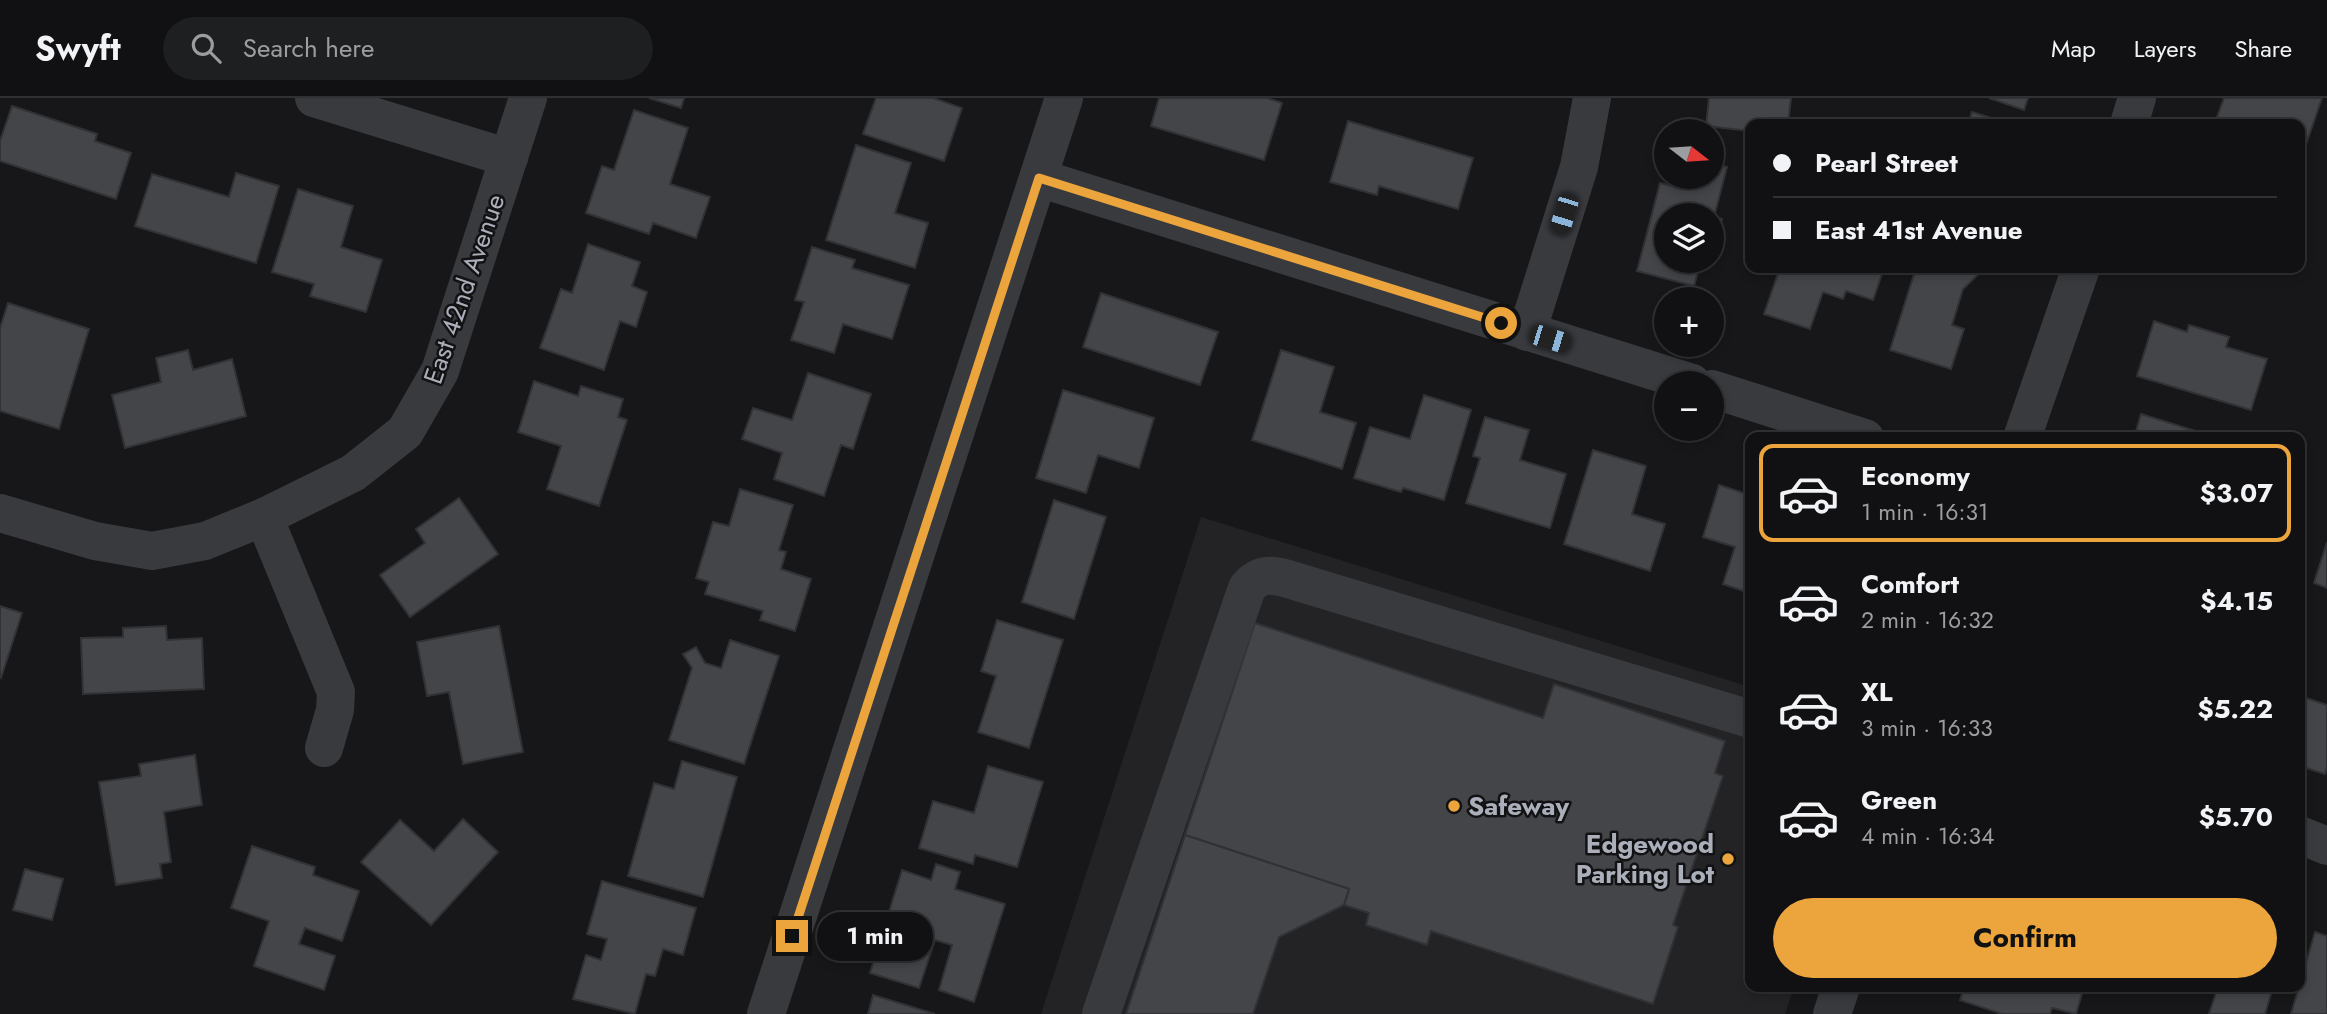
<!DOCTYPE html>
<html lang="en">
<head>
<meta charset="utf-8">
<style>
  :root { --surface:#111113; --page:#1e1f21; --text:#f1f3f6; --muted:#9c9da0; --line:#303133; --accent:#eca53d }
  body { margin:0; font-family:Jost,sans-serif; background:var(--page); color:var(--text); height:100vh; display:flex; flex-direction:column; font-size:26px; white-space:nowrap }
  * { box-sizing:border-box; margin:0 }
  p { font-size:23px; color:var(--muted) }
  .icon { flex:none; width:38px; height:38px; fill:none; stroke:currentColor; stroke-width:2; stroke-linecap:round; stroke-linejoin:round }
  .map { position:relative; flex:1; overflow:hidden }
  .side { position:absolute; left:1745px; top:334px; width:560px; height:560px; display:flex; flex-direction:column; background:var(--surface); border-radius:14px; box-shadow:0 4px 10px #0003,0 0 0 2px var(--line) }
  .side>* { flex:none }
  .top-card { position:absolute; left:1745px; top:21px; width:560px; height:154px; border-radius:14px; box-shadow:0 4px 10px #0003,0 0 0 2px var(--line); display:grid; align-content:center; height:154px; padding:0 28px; background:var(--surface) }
  .needle { width:46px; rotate:107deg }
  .fabs { position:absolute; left:1654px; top:21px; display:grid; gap:14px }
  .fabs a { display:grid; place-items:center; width:70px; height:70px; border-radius:50%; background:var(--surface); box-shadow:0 4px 10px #0003,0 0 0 2px var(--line); font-size:35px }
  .end { position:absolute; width:32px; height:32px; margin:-16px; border:9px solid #eca53d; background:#111; box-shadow:0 0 0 4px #111 }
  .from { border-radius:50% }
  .bubble { position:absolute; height:49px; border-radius:24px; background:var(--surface); box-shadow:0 4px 10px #0003,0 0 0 2px var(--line); font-size:23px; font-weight:700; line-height:49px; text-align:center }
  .car { position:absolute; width:21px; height:42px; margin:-21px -10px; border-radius:9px; box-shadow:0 0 5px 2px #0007; background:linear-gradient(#222 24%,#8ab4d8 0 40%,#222 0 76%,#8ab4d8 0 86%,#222 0) }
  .top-card b { display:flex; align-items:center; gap:24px; height:66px; font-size:26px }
  .top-card b+b { border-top:2px solid var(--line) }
  .top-card i { width:18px; height:18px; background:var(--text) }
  ul { padding:12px 0 0; list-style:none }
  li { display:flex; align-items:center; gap:21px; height:98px; margin:0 14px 10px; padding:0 14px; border:4px solid transparent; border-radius:14px }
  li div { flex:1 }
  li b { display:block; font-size:26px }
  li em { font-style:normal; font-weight:700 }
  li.active { border-color:var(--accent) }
  li>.icon { width:63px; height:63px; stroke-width:1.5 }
  .action { display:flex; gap:14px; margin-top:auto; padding:14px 28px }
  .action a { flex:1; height:80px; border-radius:42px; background:var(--accent); color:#111; font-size:28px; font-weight:700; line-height:80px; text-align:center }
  header { display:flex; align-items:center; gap:42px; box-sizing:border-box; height:98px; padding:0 35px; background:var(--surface); border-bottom:2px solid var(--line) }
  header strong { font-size:33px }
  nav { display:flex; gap:38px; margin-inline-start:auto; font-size:24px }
  .search { width:490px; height:63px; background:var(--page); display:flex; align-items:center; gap:18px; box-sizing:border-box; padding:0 24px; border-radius:38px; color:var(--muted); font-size:26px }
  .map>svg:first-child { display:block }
</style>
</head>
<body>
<header>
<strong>Swyft</strong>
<div class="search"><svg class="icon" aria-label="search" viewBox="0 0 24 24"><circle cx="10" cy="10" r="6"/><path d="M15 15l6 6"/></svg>Search here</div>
<nav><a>Map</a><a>Layers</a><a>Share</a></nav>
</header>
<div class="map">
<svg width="2327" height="916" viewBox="0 0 2327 916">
  <rect width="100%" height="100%" fill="#171719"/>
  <polygon fill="#232326" points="1201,419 1750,589 1750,889 1794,889 1785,916 1041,916"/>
  <g fill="#444549" stroke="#313235" stroke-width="2">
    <polygon points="649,0 684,0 681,10"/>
    <polygon points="876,0 933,0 962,10 944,63 863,36"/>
    <polygon points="1159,0 1267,0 1282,5 1264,62 1151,28"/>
    <polygon points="1709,0 1791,0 1788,26 1750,26 1750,33 1706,28"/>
    <polygon points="1989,0 2028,0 2024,12"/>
    <polygon points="2224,0 2322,0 2301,61 2300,26 2228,26 2216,22"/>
    <polygon points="12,8 97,36 95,43 131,55 116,101 0,63 0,43"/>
    <polygon points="634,12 688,30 670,86 710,99 696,140 653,125 649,136 586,115 602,68 614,72"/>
    <polygon points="1972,14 2011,26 1968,26"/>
    <polygon points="1348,23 1473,60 1458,111 1379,88 1377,97 1330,84"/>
    <polygon points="856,47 911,65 895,115 928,125 915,170 826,142"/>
    <polygon points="1712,65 1727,69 1714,119 1722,121 1714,150 1712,149 1712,117 1666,117 1666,163 1701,163 1694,188 1637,173 1660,85 1673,88 1675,79 1712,79"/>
    <polygon points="236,75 279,88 256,165 135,128 152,76 229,99"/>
    <polygon points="298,91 353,108 341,149 382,162 366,214 310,198 314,186 272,174"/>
    <polygon points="588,146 640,164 632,188 647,194 636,229 620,223 604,272 540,250 561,191 572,195"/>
    <polygon points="812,149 855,162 852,170 909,187 892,241 843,226 834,255 791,242 804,204 795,202"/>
    <polygon points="1780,170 1884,170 1873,202 1846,193 1843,201 1823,194 1810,231 1764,216"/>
    <polygon points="1916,170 1985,170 1963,191 1952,227 1964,231 1951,271 1890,252"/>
    <polygon points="1101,195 1218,234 1200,287 1083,249"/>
    <polygon points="8,205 89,231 59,331 0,313 0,230"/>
    <polygon points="2154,223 2187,234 2189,227 2229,239 2226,249 2267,261 2251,312 2137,278"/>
    <polygon points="188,252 193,272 232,261 246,318 125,350 112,297 161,284 156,260"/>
    <polygon points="1281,252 1334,269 1320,314 1356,325 1342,371 1252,342"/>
    <polygon points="808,275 871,296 853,351 841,347 824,398 774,381 782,355 742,341 753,310 792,322"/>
    <polygon points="534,283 578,298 581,288 623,301 618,319 627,322 599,408 547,391 561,348 518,334"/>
    <polygon points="1063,292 1154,320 1139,370 1098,357 1086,395 1036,380"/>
    <polygon points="1424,297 1471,312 1444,402 1403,390 1401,394 1354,380 1370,329 1410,341"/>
    <polygon points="2141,316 2205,336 2204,340 2134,340"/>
    <polygon points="1485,319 1529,332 1520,362 1566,376 1550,430 1466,405 1480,360 1473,358"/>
    <polygon points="1593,352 1646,368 1632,416 1665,426 1650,473 1564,446"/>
    <polygon points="1719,387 1750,397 1750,495 1723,486 1735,449 1703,439"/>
    <polygon points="740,391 793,407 779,452 786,454 781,471 811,481 795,533 760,522 763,513 705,496 709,484 696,480 713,424 729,428"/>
    <polygon points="459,400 498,456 410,519 380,477 425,445 416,431"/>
    <polygon points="1054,402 1106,419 1074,521 1022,504"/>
    <polygon points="2327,444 2327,490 2314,485"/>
    <polygon points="0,508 22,515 1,580 0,579"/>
    <polygon points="997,522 1063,542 1029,650 978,634 996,578 981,573"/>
    <polygon points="1255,525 1543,620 1554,586 1725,643 1715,675 1723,678 1673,827 1678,829 1653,906 1431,833 1427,847 1366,827 1369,815 1344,807 1349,791 1185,737"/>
    <polygon points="166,528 167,542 202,540 204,591 83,596 81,540 123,539 123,530"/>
    <polygon points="499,528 523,654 463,666 449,594 427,598 417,544"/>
    <polygon points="730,542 779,558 744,666 669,642 692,570 683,556 696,549 705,565 721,570"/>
    <polygon points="2300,598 2327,607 2327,669 2325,676 2300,668"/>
    <polygon points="195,657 202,707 164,714 171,764 160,766 162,780 116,787 99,684 141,678 139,666"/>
    <polygon points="682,663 737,679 703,799 628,778 654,685 674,691"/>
    <polygon points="988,668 1043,684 1017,769 975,757 973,766 919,750 933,703 974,715"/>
    <polygon points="463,721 498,754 431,827 361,764 400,722 434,753"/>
    <polygon points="1185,737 1349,791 1344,807 1279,839 1253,916 1126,916"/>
    <polygon points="252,748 315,769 313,777 359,793 342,843 305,830 299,846 335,858 324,892 254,868 269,823 231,810"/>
    <polygon points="936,766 960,774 955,791 1005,806 974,904 939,892 952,847 935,842 919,890 870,875 902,772 931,782"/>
    <polygon points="25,771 63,781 52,822 13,812"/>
    <polygon points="602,783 696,810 683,857 663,851 655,878 646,876 635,916 573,901 586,857 601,862 607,841 587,836"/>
    <polygon points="2315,834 2327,838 2327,916 2291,916"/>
    <polygon points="1964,889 2084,889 2076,916 2052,910 2050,916 2002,916 1960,902"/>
    <polygon points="2218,889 2273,889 2265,916 2209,916"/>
    <polygon points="873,897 935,916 868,916"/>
  </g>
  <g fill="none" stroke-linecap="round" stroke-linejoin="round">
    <g stroke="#383a3e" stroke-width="38">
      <polyline points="314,0 509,60"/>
      <polyline points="2129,26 2137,0"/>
      <polyline points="1039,80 1692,285"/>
      <polyline points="1527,234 1579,69 1592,0"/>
      <polyline points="1712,291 1865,340"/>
      <polyline points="2022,340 2081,170"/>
      <polyline points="0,415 95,443 152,453 205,443 264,419 353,375 405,334 440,273 528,0"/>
      <polyline points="264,419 336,594 335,612 324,650"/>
      <polyline points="2300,737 2327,748"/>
      <polyline points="766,916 1064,0"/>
      <path d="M1101,916L1247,490C1259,475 1271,476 1288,481L1750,621"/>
      <polyline points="1832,916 1841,889"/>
    </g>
  </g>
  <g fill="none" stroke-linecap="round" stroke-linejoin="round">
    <polyline stroke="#eca53d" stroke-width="9" points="792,838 1039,80 1501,225"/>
  </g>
  <g fill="#eca53d" stroke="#121214" stroke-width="2.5">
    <circle cx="1454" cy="708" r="7"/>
    <circle cx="1728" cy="761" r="7"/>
  </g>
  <g text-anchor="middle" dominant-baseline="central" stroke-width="5" stroke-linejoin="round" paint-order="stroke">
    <g font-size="26" fill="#aaafb9" stroke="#121214">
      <text transform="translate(464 191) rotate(-71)">East 42nd Avenue</text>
    </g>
    <g font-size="26" font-weight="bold" fill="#aaafb9" stroke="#121214" text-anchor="start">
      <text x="1468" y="708">Safeway</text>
      <text x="1714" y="746" text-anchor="end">Edgewood<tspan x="1714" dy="30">Parking Lot</tspan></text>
    </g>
  </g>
</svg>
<div class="fabs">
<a><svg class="needle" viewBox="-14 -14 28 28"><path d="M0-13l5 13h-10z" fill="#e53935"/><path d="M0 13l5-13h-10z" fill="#9c9da0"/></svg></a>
<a><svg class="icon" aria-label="layers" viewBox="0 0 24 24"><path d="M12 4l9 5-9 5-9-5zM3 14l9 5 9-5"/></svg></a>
<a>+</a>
<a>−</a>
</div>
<i class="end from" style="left:1501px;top:225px"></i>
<i class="end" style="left:792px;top:838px"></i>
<div class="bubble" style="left:817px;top:814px;width:116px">1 min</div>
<i class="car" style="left:1564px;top:116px;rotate:197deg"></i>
<i class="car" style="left:1550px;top:241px;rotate:107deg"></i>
<div class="top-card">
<b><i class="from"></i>Pearl Street</b>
<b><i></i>East 41st Avenue</b>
</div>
<section class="side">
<ul>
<li class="active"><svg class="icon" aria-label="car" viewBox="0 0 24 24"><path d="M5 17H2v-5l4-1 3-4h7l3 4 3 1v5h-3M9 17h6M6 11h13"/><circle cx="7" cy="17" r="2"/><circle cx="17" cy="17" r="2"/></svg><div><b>Economy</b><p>1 min · 16:31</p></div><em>$3.07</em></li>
<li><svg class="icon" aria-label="car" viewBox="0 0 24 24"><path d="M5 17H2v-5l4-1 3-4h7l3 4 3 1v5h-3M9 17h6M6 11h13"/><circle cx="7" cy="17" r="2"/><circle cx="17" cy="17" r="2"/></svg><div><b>Comfort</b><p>2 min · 16:32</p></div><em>$4.15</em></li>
<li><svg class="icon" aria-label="car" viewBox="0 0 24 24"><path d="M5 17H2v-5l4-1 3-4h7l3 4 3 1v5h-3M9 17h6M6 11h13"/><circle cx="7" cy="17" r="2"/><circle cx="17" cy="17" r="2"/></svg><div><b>XL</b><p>3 min · 16:33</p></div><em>$5.22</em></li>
<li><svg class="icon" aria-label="car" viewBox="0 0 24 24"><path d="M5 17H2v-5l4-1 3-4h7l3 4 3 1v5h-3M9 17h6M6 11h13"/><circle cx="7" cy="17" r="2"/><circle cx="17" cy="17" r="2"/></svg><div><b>Green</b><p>4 min · 16:34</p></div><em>$5.70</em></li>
</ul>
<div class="action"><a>Confirm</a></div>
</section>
</div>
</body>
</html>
